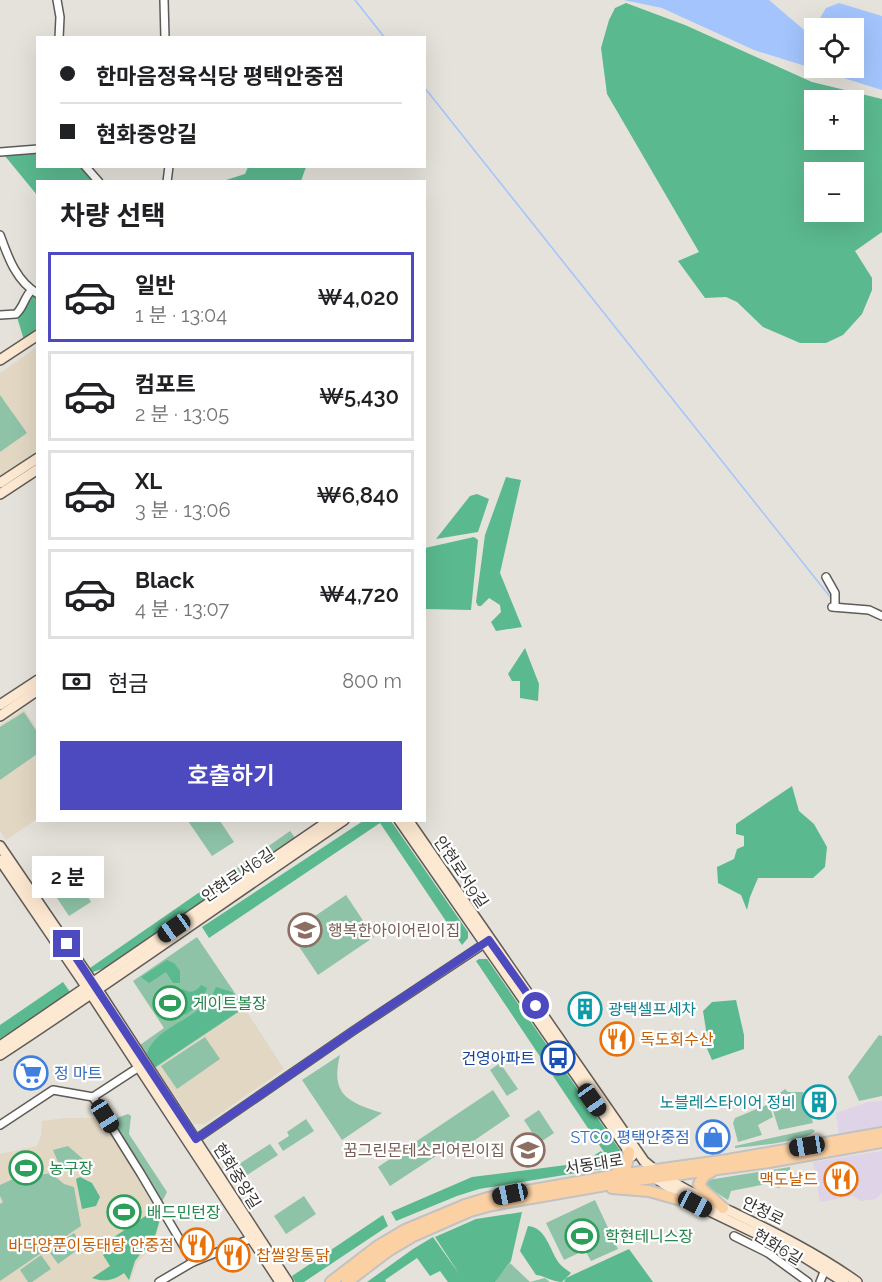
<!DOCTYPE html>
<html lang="ko">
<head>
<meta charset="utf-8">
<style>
  :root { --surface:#fff; --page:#f2f2f2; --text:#202124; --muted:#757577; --line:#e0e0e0; --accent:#4d4ac0 }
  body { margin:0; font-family:Raleway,"Noto Sans KR",sans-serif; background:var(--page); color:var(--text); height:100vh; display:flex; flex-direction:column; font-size:22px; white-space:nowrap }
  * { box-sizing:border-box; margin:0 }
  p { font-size:20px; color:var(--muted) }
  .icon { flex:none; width:33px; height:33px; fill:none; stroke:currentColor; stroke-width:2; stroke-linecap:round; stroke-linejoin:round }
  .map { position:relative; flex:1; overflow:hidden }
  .details { position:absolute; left:36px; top:180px; width:390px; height:642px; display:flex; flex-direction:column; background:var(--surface); border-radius:0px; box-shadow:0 6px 24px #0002 }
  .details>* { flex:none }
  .banner { position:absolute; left:36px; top:36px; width:390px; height:132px; border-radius:0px; box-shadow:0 6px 24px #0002; display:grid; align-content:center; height:132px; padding:0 24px; background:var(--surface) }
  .tools { position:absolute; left:804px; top:18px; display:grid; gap:12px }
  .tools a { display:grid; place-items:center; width:60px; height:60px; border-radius:0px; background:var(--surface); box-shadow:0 6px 24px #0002; font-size:30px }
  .end { position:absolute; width:27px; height:27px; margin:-14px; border:8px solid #4d4ac0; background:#fff; box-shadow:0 0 0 3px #fff }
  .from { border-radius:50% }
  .bubble { position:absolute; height:42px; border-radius:0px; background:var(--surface); box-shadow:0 6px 24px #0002; font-size:20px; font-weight:600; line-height:42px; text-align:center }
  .car { position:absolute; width:18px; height:36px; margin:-18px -9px; border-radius:8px; box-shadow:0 0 4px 2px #0007; background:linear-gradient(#222 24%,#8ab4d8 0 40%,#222 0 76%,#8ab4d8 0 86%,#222 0) }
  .banner b { display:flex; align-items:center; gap:21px; height:57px; font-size:22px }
  .banner b+b { border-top:2px solid var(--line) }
  .banner i { width:15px; height:15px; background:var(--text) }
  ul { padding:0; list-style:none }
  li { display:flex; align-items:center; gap:18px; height:90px; margin:0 12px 9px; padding:0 12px; border:3px solid var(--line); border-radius:0px }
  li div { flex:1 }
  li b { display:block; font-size:22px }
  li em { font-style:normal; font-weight:600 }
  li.on { border-color:var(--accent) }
  li>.icon { width:54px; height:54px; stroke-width:1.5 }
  h2 { padding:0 24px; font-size:27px; line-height:72px }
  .pay { display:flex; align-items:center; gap:15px; height:66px; padding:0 24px; font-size:22px }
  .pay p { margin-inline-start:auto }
  .cta { display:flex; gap:12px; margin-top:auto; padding:12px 24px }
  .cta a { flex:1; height:69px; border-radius:0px; background:var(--accent); color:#fff; font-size:24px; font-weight:600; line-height:69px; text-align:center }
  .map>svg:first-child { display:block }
</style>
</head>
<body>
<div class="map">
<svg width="882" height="1282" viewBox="0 0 882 1282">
  <rect width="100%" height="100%" fill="#e5e2db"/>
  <g fill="#dfd3e7">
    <polygon points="882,1101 882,1127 839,1134 836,1113 868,1102"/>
    <polygon points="882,1151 882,1193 876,1199 861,1201 853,1196 820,1202 813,1162"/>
  </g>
  <g fill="#e2d7c3">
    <polygon points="37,347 37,451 0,476 0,373"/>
    <polygon points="24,709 37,729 37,819 6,840 0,831 0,725"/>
    <polygon points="245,1009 284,1069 205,1124 194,1124 156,1068"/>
    <polygon points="65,1118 103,1118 162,1216 153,1247 137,1262 130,1282 0,1282 0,1154 37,1146 41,1135 42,1121"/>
  </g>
  <g fill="#8ec3a8">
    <polygon points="0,395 27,433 0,452"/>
    <polygon points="24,712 37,732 37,754 0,780 0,727"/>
    <polygon points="188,821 220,821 234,842 212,856"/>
    <polygon points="290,831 296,839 233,883 227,875"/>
    <polygon points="78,880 91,902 69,916 55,895"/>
    <polygon points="346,895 374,937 318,975 290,933"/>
    <polygon points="197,937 245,1008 155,1068 140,1045 164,1028 133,981"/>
    <polygon points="879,1035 882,1036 882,1096 859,1101 848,1077"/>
    <polygon points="205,1037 220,1059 177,1089 161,1066"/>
    <path d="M340,1055C330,1095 348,1102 382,1113L342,1140L302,1080Z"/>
    <polygon points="500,1063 518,1089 507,1096 490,1070"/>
    <polygon points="785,1089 788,1092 803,1092 813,1123 779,1130 770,1101"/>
    <polygon points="493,1090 510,1116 453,1155 448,1148 390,1186 378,1167"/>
    <polygon points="769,1104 773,1117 758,1125 762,1135 738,1142 733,1123 735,1118"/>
    <polygon points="539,1110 554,1133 539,1143 524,1120"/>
    <polygon points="128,1114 131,1116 129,1134 167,1192 163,1200 160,1202 111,1120"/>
    <polygon points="306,1119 314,1131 283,1151 278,1143 289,1136 287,1132"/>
    <path d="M812,1129L815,1131C805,1142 752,1146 735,1148V1146Z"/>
    <polygon points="270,1144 278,1155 244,1177 236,1166"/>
    <polygon points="68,1146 83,1159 70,1174 58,1162 53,1150"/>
    <polygon points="790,1167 791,1184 782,1185 779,1188 767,1184 731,1191 728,1200 709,1188 705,1184 708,1180"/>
    <polygon points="51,1173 64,1184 74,1187 81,1226 0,1281 0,1204 3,1202 0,1196 0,1185 13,1179"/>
    <polygon points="304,1196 316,1214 286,1234 274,1216"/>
    <polygon points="595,1200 618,1249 591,1261 585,1250 564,1260 546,1223"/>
    <polygon points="74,1233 83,1246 58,1264 48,1250"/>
    <polygon points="41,1255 51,1269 32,1282 28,1282 20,1270"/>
    <polygon points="510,1263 530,1282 545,1278 550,1282 496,1282 495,1281"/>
  </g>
  <g fill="#5bb98f" fill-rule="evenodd">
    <path d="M626,3L685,25L812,82L882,99V232L855,251L872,278V290L862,314L843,335L826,343H800L763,327L737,302L726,297L705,298L678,261L699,252L607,94L601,48L609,20L615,8ZM814,100H854V140H814ZM814,172H854V212H814Z"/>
    <polygon points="37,152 38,166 81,167 96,181 38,182 37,195 5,156"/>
    <polygon points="248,167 248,166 306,167 301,181 223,181 245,174"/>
    <polygon points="30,295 37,297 37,329 24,340 17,317 26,307"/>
    <polygon points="506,477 521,480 500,573 522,627 496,631 491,622 501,612 500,605 489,598 481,606 478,606 476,602 485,535"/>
    <polygon points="477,494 489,499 478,532 436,539 470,496"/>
    <polygon points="474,537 478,540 471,610 425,609 425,548"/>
    <polygon points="525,648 539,684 538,701 520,698 520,681 512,681 508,674"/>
    <polygon points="792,786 799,811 814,824 827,847 825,867 813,878 758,878 750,897 747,910 741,895 718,883 717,867 734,859 737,849 744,846 744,836 736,834 736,824"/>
    <polygon points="391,821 468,932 468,938 462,945 380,823 209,938 202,927 363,821"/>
    <polygon points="220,878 226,887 105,968 93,972 90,968"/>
    <polygon points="479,959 487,959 624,1156 622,1162 614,1167 476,961"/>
    <polygon points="167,960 174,963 180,971 180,983 173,983 166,972 149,983 141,977"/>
    <polygon points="63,982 70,992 0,1039 0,1025"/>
    <path d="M201,985L207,988L202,1003L185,1015L183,1012L181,1013L179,1011L185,1006L176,993L183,989C190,994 196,992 201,985Z"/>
    <path d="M216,987L232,992L243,1008L155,1067L147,1053C158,1023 205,1019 216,987Z"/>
    <polygon points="736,1000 744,1035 744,1049 712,1060 701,1035 706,1030 703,1011 712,1002"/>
    <polygon points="601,1151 613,1167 479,1189 457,1196 396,1221 391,1212 472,1177 582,1163"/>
    <polygon points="80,1177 92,1183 100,1197 96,1206 82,1209 76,1179"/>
    <path d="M156,1209L161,1216L152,1246L141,1253L135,1261L129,1280L124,1273C113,1281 104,1282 92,1278L110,1266L103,1255L106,1253L104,1251L115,1244L111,1239Z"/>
    <polygon points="522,1212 511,1261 495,1282 448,1282 440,1271 430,1276 417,1258 385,1280 386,1282 367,1282 413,1249 433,1237 460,1275 435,1237 476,1219"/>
    <polygon points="383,1215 388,1226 304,1282 295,1282 292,1276"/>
    <path d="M528,1226C546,1227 550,1251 559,1263C562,1267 567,1270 571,1273L562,1282C552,1282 546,1276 536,1275L520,1251Z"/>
    <polygon points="629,1249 653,1282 564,1282 566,1278"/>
  </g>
  <path fill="#a3c4fd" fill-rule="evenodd" d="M624,0H769L810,35L826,8L839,3L882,16V90L754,50L662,8ZM814,28H854V68H814Z"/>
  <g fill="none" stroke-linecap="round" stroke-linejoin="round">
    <g stroke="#a3c4fd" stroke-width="1.5">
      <polyline points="355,0 385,38"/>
      <polyline points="424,87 831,598"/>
    </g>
    <g stroke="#5f5c57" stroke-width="10">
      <g id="street">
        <polyline points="57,0 60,17 59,38"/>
        <polyline points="164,0 165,38"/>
        <polyline points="0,152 38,149"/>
        <polyline points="85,166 99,182"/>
        <polyline points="167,182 169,166"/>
        <path d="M0,235C8,257 16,281 38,294"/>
        <path d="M0,315L16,314C24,307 24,297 32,290"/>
        <polyline points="826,577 835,593 835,607"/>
        <polyline points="832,607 869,610 882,616"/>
        <polyline points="93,1097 141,1174 193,1262"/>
        <polyline points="0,1125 53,1090 93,1097 139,1067"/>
        <polyline points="196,1139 353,1031 487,942"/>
        <polyline points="734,1236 768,1253 808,1282"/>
        <polyline points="159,1282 193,1262 250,1239 255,1239"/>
        <polyline points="820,1282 826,1267"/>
      </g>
    </g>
    <g stroke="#5f5c57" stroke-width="12">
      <g id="secondary">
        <polyline points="0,360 38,335"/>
        <polyline points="0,483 38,458"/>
        <polyline points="0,494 38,469"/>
        <polyline points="0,705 38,680"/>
        <polyline points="0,716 38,690"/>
        <polyline points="399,820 632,1156"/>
        <path d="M408,820L644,1161C668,1183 702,1198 732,1212C775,1233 818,1254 857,1282"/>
        <polyline points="0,846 98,990 288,1282"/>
        <polyline points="0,860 87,988 280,1282"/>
        <polyline points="0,1046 330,820"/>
        <path d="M0,1055C116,979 229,898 344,820"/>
        <polyline points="652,1176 695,1204 799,1254 844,1282"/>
      </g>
    </g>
    <g stroke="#c3c2c2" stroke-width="14">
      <g id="primary">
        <polyline points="712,1171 704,1176 699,1184 702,1189 723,1208"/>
        <polyline points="614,1175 626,1167 629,1152"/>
        <polyline points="612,1188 649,1191 695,1204"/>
        <polyline points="331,1282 378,1246 405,1230 465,1205 488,1198 612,1176 728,1160 882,1133"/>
        <polyline points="347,1282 388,1251 413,1236 470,1211 492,1205 623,1182 769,1162 882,1142"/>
      </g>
    </g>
    <use href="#street" stroke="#fff" stroke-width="7"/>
    <use href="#secondary" stroke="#fde8d1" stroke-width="9"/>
    <use href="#primary" stroke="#fbd1a3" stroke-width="10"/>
  </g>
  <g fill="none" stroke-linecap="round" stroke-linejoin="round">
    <polyline stroke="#4d4ac0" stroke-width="8" points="67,944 196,1139 353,1031 489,940 536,1006"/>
  </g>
  <defs>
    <g id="school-ring" transform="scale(1.725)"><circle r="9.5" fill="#fff" stroke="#8d6e63" stroke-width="1.5"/><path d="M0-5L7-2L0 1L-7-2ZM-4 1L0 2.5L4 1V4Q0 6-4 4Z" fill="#8d6e63"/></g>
    <g id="stadium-ring" transform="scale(1.725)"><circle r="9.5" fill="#fff" stroke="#2e9e5b" stroke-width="1.5"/><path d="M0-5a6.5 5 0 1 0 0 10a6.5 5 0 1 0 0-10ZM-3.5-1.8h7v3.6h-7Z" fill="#2e9e5b"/></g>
    <g id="building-ring" transform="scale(1.725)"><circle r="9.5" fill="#fff" stroke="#0f9aa8" stroke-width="1.5"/><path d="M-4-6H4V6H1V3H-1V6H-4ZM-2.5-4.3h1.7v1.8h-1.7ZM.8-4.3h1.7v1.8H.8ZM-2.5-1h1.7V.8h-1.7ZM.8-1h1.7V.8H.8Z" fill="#0f9aa8"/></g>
    <g id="restaurant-ring" transform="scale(1.725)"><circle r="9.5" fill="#fff" stroke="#e8710a" stroke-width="1.5"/><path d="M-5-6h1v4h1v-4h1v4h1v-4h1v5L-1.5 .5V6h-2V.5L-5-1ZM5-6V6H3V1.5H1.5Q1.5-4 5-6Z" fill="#e8710a"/></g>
    <g id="bus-ring" transform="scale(1.725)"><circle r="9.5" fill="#fff" stroke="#1a4fb4" stroke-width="1.5"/><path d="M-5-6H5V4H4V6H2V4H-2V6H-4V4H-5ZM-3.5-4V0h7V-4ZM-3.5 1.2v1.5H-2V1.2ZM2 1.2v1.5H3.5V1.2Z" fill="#1a4fb4"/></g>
    <g id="supermarket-ring" transform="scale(1.725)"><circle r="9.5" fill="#fff" stroke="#3f7fe0" stroke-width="1.5"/><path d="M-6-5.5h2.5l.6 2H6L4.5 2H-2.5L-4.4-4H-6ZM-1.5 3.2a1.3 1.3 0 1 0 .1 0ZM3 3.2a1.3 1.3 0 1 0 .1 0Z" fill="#3f7fe0"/></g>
    <g id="shop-ring" transform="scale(1.725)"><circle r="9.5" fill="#fff" stroke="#3f7fe0" stroke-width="1.5"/><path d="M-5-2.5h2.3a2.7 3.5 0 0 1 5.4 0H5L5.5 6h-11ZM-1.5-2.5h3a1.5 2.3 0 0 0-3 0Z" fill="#3f7fe0"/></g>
  </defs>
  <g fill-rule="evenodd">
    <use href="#school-ring" x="305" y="930"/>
    <use href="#stadium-ring" x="170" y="1003"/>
    <use href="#building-ring" x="585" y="1009"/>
    <use href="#restaurant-ring" x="617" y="1039"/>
    <use href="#bus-ring" x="558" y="1058"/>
    <use href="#supermarket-ring" x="31" y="1073"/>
    <use href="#building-ring" x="819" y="1102"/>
    <use href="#shop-ring" x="713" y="1137"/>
    <use href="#school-ring" x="528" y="1150"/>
    <use href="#stadium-ring" x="26" y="1168"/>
    <use href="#restaurant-ring" x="841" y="1179"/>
    <use href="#stadium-ring" x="124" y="1212"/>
    <use href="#stadium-ring" x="582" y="1236"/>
    <use href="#restaurant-ring" x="197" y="1245"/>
    <use href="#restaurant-ring" x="233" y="1255"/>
  </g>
  <g text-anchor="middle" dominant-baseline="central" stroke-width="4.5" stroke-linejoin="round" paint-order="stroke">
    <g font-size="16" fill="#363432" stroke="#fff">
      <text transform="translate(461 872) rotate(56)">안현로서9길</text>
      <text transform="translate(238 875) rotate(-34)">안현로서6길</text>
      <text transform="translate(594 1164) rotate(-9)">서동대로</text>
      <text transform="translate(237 1176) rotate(58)">현화중앙길</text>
      <text transform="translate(763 1211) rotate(26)">안청로</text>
      <text transform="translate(778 1247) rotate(31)">현화6길</text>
    </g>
    <g font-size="16" fill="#785e54" stroke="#fff" text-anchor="start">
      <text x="328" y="930">행복한아이어린이집</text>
      <text x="505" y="1150" text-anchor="end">꿈그린몬테소리어린이집</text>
    </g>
    <g font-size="16" fill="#27864d" stroke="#fff" text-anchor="start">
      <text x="193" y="1003">게이트볼장</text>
      <text x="49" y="1168">농구장</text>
      <text x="147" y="1212">배드민턴장</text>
      <text x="605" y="1236">학현테니스장</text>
    </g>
    <g font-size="16" fill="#0d838f" stroke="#fff" text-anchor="start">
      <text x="608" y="1009">광택셀프세차</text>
      <text x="796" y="1102" text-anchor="end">노블레스타이어 정비</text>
    </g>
    <g font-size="16" fill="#c56008" stroke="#fff" text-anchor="start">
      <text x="640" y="1039">독도회수산</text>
      <text x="818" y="1179" text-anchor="end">맥도날드</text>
      <text x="174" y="1245" text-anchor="end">바다양푼이동태탕 안중점</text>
      <text x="256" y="1255">찹쌀왕통닭</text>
    </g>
    <g font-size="16" fill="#164399" stroke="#fff" text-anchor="end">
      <text x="535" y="1058">건영아파트</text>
    </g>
    <g font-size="16" fill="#366cbe" stroke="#fff" text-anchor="start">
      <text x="54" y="1073">정 마트</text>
      <text x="690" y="1137" text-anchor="end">STCO 평택안중점</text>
    </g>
  </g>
</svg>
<div class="tools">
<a><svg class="icon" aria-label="locate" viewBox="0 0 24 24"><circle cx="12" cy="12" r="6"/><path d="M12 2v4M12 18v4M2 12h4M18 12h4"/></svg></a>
<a>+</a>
<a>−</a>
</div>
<i class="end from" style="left:536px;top:1006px"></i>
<i class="end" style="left:67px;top:944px"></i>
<div class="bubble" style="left:32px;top:856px;width:72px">2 분</div>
<i class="car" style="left:174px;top:928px;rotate:235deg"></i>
<i class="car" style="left:592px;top:1100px;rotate:145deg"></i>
<i class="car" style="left:105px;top:1116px;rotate:148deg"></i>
<i class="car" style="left:807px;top:1146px;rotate:261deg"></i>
<i class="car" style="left:510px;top:1194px;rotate:258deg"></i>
<i class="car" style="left:695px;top:1204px;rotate:118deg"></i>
<div class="banner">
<b><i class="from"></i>한마음정육식당 평택안중점</b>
<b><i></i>현화중앙길</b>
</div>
<section class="details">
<h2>차량 선택</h2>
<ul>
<li class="on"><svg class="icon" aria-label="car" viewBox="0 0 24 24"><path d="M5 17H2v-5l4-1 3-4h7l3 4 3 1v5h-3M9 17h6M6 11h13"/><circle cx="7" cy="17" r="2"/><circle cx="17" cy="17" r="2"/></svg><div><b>일반</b><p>1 분 · 13:04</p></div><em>₩4,020</em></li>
<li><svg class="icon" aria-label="car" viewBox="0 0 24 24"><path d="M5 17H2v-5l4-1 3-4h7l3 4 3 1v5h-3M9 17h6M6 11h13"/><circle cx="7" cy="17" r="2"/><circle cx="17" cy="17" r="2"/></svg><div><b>컴포트</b><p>2 분 · 13:05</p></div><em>₩5,430</em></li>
<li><svg class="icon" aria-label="car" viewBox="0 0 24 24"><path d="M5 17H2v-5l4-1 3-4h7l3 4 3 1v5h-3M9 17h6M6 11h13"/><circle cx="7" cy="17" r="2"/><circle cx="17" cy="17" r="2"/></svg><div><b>XL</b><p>3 분 · 13:06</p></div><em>₩6,840</em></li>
<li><svg class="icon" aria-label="car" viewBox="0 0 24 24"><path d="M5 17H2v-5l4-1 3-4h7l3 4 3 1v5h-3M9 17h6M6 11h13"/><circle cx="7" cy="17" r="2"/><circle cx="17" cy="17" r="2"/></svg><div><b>Black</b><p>4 분 · 13:07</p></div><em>₩4,720</em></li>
</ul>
<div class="pay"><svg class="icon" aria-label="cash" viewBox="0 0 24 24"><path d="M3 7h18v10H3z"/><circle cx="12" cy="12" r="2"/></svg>현금<p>800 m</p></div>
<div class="cta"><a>호출하기</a></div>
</section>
</div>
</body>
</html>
